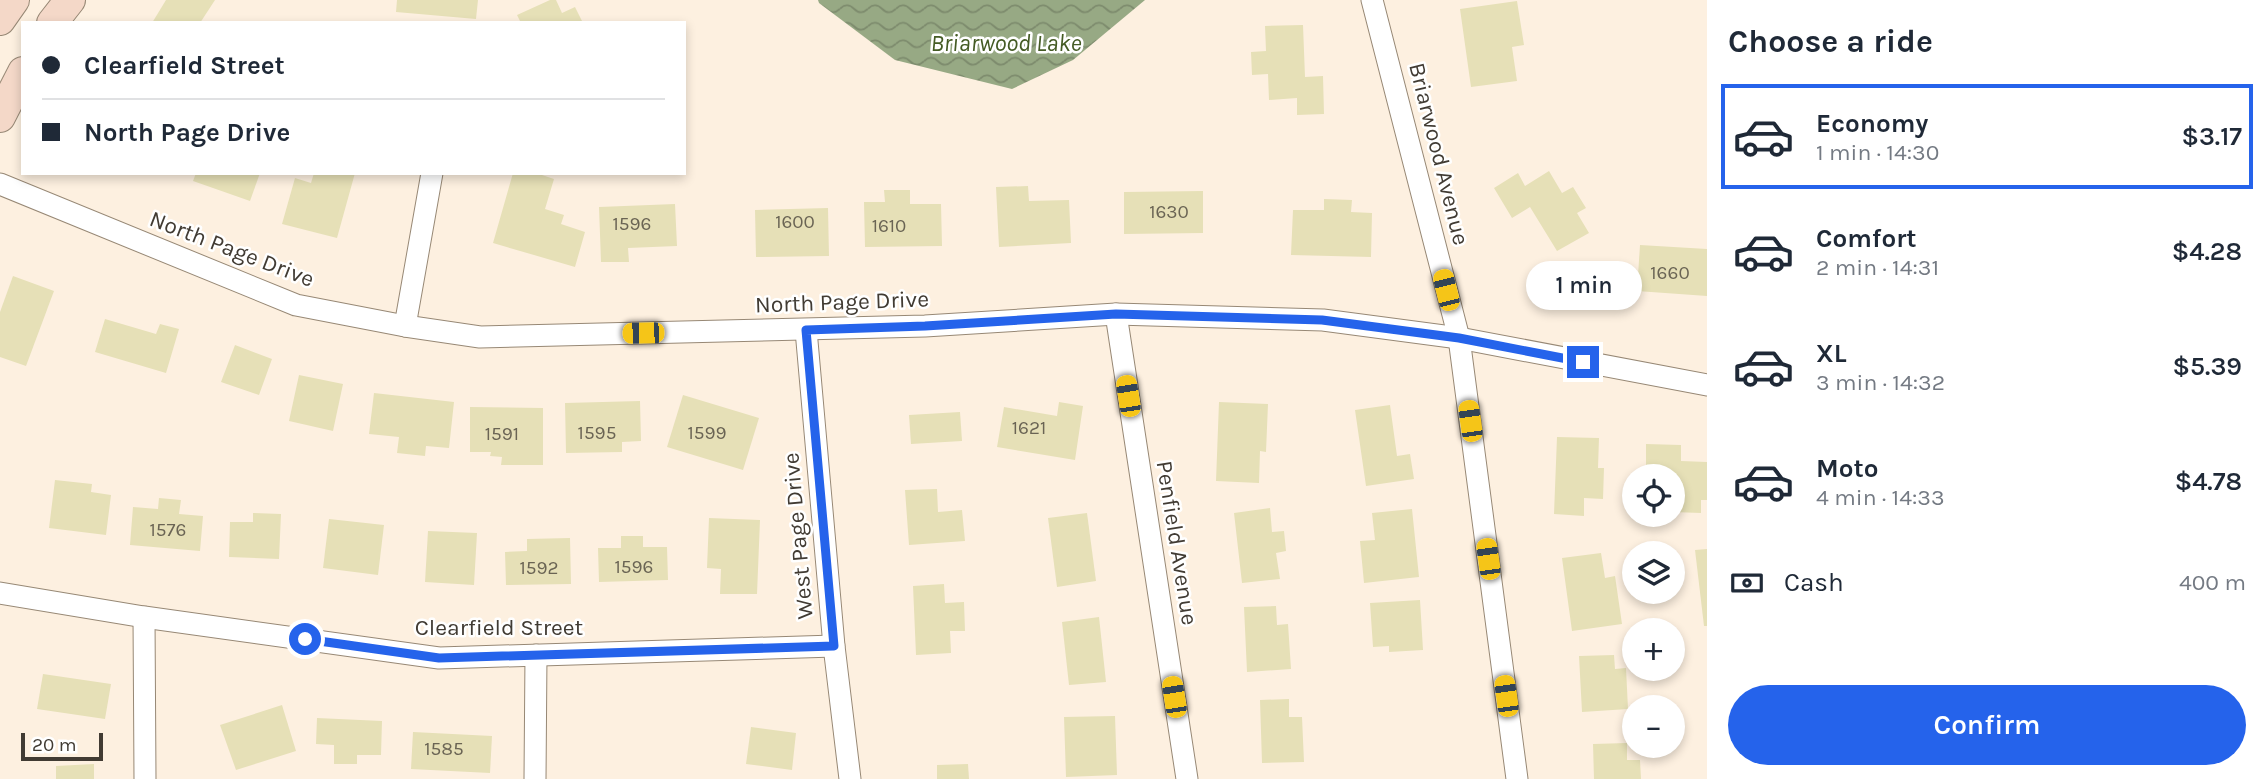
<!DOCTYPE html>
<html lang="en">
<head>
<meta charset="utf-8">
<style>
  :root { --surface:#fff; --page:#f6f6f7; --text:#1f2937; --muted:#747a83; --line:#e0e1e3; --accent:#2563eb }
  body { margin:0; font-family:Karla,sans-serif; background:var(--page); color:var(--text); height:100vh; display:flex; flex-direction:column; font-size:26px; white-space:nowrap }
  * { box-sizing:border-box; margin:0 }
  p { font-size:23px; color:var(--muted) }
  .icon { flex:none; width:38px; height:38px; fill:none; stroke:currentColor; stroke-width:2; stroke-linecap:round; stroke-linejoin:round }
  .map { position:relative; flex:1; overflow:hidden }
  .drawer { display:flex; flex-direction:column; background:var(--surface); width:560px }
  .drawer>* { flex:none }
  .hud { position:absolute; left:21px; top:21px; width:665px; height:154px; border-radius:0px; box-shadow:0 4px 10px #0003; display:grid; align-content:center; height:154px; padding:0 21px; background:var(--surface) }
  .tools { position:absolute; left:1622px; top:464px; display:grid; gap:14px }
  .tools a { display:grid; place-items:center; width:63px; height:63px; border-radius:50%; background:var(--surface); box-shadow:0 4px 10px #0003; font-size:35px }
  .scale { position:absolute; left:21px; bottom:18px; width:82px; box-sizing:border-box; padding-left:7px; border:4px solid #413b33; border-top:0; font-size:19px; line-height:24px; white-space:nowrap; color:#413b33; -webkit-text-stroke:5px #fff; paint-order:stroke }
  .end { position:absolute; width:32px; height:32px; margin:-16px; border:9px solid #2563eb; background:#fff; box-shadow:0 0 0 4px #fff }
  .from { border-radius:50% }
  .bubble { position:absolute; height:49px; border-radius:24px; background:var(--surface); box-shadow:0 4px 10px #0003; font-size:23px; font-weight:600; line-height:49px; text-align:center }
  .car { position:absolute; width:21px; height:42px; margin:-21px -10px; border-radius:9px; box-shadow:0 0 5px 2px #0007; background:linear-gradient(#f5c518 24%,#345 0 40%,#f5c518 0 76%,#345 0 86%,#f5c518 0) }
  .hud b { display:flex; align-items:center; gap:24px; height:66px; font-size:26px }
  .hud b+b { border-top:2px solid var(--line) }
  .hud i { width:18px; height:18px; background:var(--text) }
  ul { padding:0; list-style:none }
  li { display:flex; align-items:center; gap:21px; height:105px; margin:0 14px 10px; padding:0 7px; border:4px solid transparent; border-radius:0px }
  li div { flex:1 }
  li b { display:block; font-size:26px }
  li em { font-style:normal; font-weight:600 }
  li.on { border-color:var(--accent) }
  li>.icon { width:63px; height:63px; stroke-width:1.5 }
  h2 { padding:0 21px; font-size:32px; line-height:84px }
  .pay { display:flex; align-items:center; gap:18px; height:77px; padding:0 21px; font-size:26px }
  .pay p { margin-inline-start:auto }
  .button { display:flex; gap:14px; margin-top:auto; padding:14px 21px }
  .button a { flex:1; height:80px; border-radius:42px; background:var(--accent); color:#fff; font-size:28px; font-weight:600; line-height:80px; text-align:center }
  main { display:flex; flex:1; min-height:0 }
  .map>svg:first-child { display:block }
</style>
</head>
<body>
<main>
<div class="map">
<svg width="1707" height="779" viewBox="0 0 1707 779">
  <defs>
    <pattern id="water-waves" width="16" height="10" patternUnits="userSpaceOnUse" patternTransform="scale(1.75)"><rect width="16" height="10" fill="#97a984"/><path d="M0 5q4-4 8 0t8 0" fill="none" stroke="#7d8b6d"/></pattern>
  </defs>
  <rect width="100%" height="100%" fill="#fdf0e0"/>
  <polygon fill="url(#water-waves)" points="818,0 1145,0 1073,60 1012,89 895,60 819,3"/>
  <g fill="#e6e0b7">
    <polygon points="166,0 215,0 200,23 152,23"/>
    <polygon points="397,0 478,0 476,19 396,12"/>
    <polygon points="550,0 556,0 562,13 575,7 583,23 521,23 517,15"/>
    <polygon points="1517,1 1524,45 1512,47 1517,81 1471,87 1460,9"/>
    <polygon points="1303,25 1305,77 1323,76 1324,114 1297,115 1297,98 1269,100 1268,74 1252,75 1251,52 1266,51 1265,26"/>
    <polygon points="1549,171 1562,193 1573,187 1586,208 1577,213 1589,233 1557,251 1530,207 1512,218 1494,188 1518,173 1525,186"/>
    <polygon points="196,173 260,173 250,201 193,181"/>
    <polygon points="314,173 355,173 337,238 282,224 295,178 311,183"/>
    <polygon points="513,173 536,173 554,179 545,209 564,215 561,224 585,232 575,267 493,243"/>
    <polygon points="1028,186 1029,201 1069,200 1071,243 999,247 996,187"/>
    <polygon points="884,190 910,190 910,204 941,204 942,246 865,247 864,202 885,202"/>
    <polygon points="1203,191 1203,233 1124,234 1124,192"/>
    <polygon points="1324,199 1352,200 1351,212 1372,213 1371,257 1291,255 1293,210 1324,210"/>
    <polygon points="675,204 677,246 628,248 629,262 601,262 599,207"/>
    <polygon points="828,208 829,256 756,257 755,210"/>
    <polygon points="1640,245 1707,249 1707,296 1637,291"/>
    <polygon points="13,276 54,291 26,366 0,357 0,312"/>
    <polygon points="105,319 156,334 160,324 179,329 166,373 95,352"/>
    <polygon points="235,345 272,359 259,395 221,382"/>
    <polygon points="299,375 343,384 333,431 289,421"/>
    <polygon points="374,393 454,402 449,448 426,446 425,456 397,453 399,437 369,434"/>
    <polygon points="683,395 759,418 743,470 667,447"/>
    <polygon points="640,401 641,441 622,442 622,452 566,453 565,403"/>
    <polygon points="1059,402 1083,406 1075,460 997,447 1004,407 1057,416"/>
    <polygon points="1219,402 1268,404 1266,452 1260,451 1259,483 1216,481"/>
    <polygon points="1390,405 1397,456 1410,454 1414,479 1366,486 1355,410"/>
    <polygon points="470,407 543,408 543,465 501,465 502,457 490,456 491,452 470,452"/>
    <polygon points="960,412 962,441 911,444 909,415"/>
    <polygon points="1557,437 1599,438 1598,468 1604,468 1603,499 1584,498 1584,516 1554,514"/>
    <polygon points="1646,444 1681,445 1681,461 1707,462 1707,500 1701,500 1701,513 1673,512 1673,476 1646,476"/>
    <polygon points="55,480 92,484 91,492 111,495 106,535 49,528"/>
    <polygon points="937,489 938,512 962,510 965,541 909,545 905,490"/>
    <polygon points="159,498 181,500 179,514 203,516 200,551 130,545 133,507 158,509"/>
    <polygon points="1270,508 1272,532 1284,531 1286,551 1276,553 1280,579 1242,583 1234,513"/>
    <polygon points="1412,509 1419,577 1364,583 1360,541 1375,540 1372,513"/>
    <polygon points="253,513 281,514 279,559 229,557 230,522 253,522"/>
    <polygon points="1087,513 1096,581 1057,587 1048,518"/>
    <polygon points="709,518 760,520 757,594 720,594 721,569 707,568"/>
    <polygon points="329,519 384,525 378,575 323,568"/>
    <polygon points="428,531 477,533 474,585 425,582"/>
    <polygon points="621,536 643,536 643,547 667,547 668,580 599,582 598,548 621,548"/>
    <polygon points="570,538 571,584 506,585 505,552 527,551 527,539"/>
    <polygon points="1707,549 1707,626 1704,626 1695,550"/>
    <polygon points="1601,553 1605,578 1615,576 1622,624 1572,631 1562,558"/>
    <polygon points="944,584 945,603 964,602 965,631 950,631 951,653 916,655 913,586"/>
    <polygon points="1420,600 1423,650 1389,652 1389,646 1373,647 1370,603"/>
    <polygon points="1276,606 1277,625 1288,624 1291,669 1247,672 1244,607"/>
    <polygon points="1099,617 1106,682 1069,685 1062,622"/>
    <polygon points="1614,655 1615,669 1626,668 1628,709 1582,712 1579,656"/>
    <polygon points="43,674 111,684 105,719 37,709"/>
    <polygon points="1289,699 1289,717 1302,717 1304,762 1262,763 1260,700"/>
    <polygon points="282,705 296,751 236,770 220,725"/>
    <polygon points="1115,716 1117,775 1066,777 1064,717"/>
    <polygon points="317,718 382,721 381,755 357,755 357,764 334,764 334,745 316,744"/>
    <polygon points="751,727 796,733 792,770 746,764"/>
    <polygon points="413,732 492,736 490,773 411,769"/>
    <polygon points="1627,743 1627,760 1640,760 1641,779 1594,779 1593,744"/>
    <polygon points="94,764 94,779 56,779 56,766"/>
    <polygon points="968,764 969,779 937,779 937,765"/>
  </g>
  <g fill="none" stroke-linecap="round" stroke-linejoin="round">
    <g stroke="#978875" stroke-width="23">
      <g id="minor">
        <polyline points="1372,0 1459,338 1517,779"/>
        <polyline points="0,184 296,305 405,326 480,337 925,326 1116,314 1323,320 1459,338 1707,385"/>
        <polyline points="1116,314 1187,779"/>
        <polyline points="405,326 432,173"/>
        <polyline points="806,330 834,646 850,779"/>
        <polyline points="0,593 144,617 439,658 834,646"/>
        <polyline points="144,617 145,779"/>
        <polyline points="535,779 536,655"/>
      </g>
    </g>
    <g stroke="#978875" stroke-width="32">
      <g id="secondary">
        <polyline points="0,20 14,0"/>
        <polyline points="52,23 70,0"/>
        <polyline points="0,117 23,72"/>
      </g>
    </g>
    <use href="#minor" stroke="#fff" stroke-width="21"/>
    <use href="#secondary" stroke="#f4d8c8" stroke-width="30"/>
  </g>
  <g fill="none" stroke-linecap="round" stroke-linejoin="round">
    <polyline stroke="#2563eb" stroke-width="9" points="305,639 439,658 834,646 806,330 925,326 1116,314 1322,320 1459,338 1583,362"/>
  </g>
  <g text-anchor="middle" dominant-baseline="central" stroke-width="5" stroke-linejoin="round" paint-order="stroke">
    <g font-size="19" fill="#6a6454">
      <text x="1169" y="212">1630</text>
      <text x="795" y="222">1600</text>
      <text x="632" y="224">1596</text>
      <text x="889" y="226">1610</text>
      <text x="1670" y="273">1660</text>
      <text x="1029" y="428">1621</text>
      <text x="597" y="433">1595</text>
      <text x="707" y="433">1599</text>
      <text x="502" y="434">1591</text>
      <text x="168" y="530">1576</text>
      <text x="634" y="567">1596</text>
      <text x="539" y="568">1592</text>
      <text x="444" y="749">1585</text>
    </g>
    <g font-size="23" fill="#413b33" stroke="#fff">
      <text transform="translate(1439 154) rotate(76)">Briarwood Avenue</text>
      <text transform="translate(232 249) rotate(21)">North Page Drive</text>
      <text transform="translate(842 302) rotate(-2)">North Page Drive</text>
      <text transform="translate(798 536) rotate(-95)">West Page Drive</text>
      <text transform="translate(1177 543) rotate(81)">Penfield Avenue</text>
      <text x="499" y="627">Clearfield Street</text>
    </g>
    <g font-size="24" font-style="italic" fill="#445b24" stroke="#fff">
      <text x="1006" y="43">Briarwood Lake</text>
    </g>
  </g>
</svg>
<div class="tools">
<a><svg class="icon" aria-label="locate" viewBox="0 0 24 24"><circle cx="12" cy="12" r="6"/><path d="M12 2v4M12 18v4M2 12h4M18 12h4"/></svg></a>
<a><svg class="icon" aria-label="layers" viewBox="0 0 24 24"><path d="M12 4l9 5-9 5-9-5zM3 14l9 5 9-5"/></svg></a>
<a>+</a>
<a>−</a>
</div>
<div class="scale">20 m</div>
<i class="end from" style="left:305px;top:639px"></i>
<i class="end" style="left:1583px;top:362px"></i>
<div class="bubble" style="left:1526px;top:261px;width:116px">1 min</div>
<i class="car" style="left:1446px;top:290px;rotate:346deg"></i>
<i class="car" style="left:643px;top:333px;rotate:269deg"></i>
<i class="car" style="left:1128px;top:396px;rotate:351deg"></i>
<i class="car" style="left:1470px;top:421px;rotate:352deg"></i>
<i class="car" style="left:1488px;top:559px;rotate:352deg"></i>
<i class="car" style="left:1506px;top:696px;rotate:352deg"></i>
<i class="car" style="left:1174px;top:697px;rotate:351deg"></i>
<div class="hud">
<b><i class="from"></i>Clearfield Street</b>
<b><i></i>North Page Drive</b>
</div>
</div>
<section class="drawer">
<h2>Choose a ride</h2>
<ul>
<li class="on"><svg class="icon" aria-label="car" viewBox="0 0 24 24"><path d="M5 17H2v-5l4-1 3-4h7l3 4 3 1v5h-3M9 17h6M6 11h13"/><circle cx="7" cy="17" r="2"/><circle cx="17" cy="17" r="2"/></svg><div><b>Economy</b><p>1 min · 14:30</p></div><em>$3.17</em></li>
<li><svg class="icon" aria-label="car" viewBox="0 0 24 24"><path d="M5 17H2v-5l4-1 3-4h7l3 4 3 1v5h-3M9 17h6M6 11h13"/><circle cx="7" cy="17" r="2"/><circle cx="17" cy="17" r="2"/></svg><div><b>Comfort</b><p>2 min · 14:31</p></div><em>$4.28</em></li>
<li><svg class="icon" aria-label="car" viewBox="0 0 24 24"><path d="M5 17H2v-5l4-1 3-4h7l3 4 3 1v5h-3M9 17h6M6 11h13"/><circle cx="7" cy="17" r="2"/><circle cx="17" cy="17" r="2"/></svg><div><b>XL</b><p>3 min · 14:32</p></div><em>$5.39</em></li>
<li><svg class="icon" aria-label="car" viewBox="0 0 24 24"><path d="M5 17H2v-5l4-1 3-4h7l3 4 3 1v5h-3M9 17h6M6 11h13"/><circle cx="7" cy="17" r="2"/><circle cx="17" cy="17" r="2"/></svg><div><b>Moto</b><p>4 min · 14:33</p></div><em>$4.78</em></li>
</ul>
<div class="pay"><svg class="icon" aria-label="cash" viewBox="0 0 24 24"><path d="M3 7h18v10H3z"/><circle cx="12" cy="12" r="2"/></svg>Cash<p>400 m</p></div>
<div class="button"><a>Confirm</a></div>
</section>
</main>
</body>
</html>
